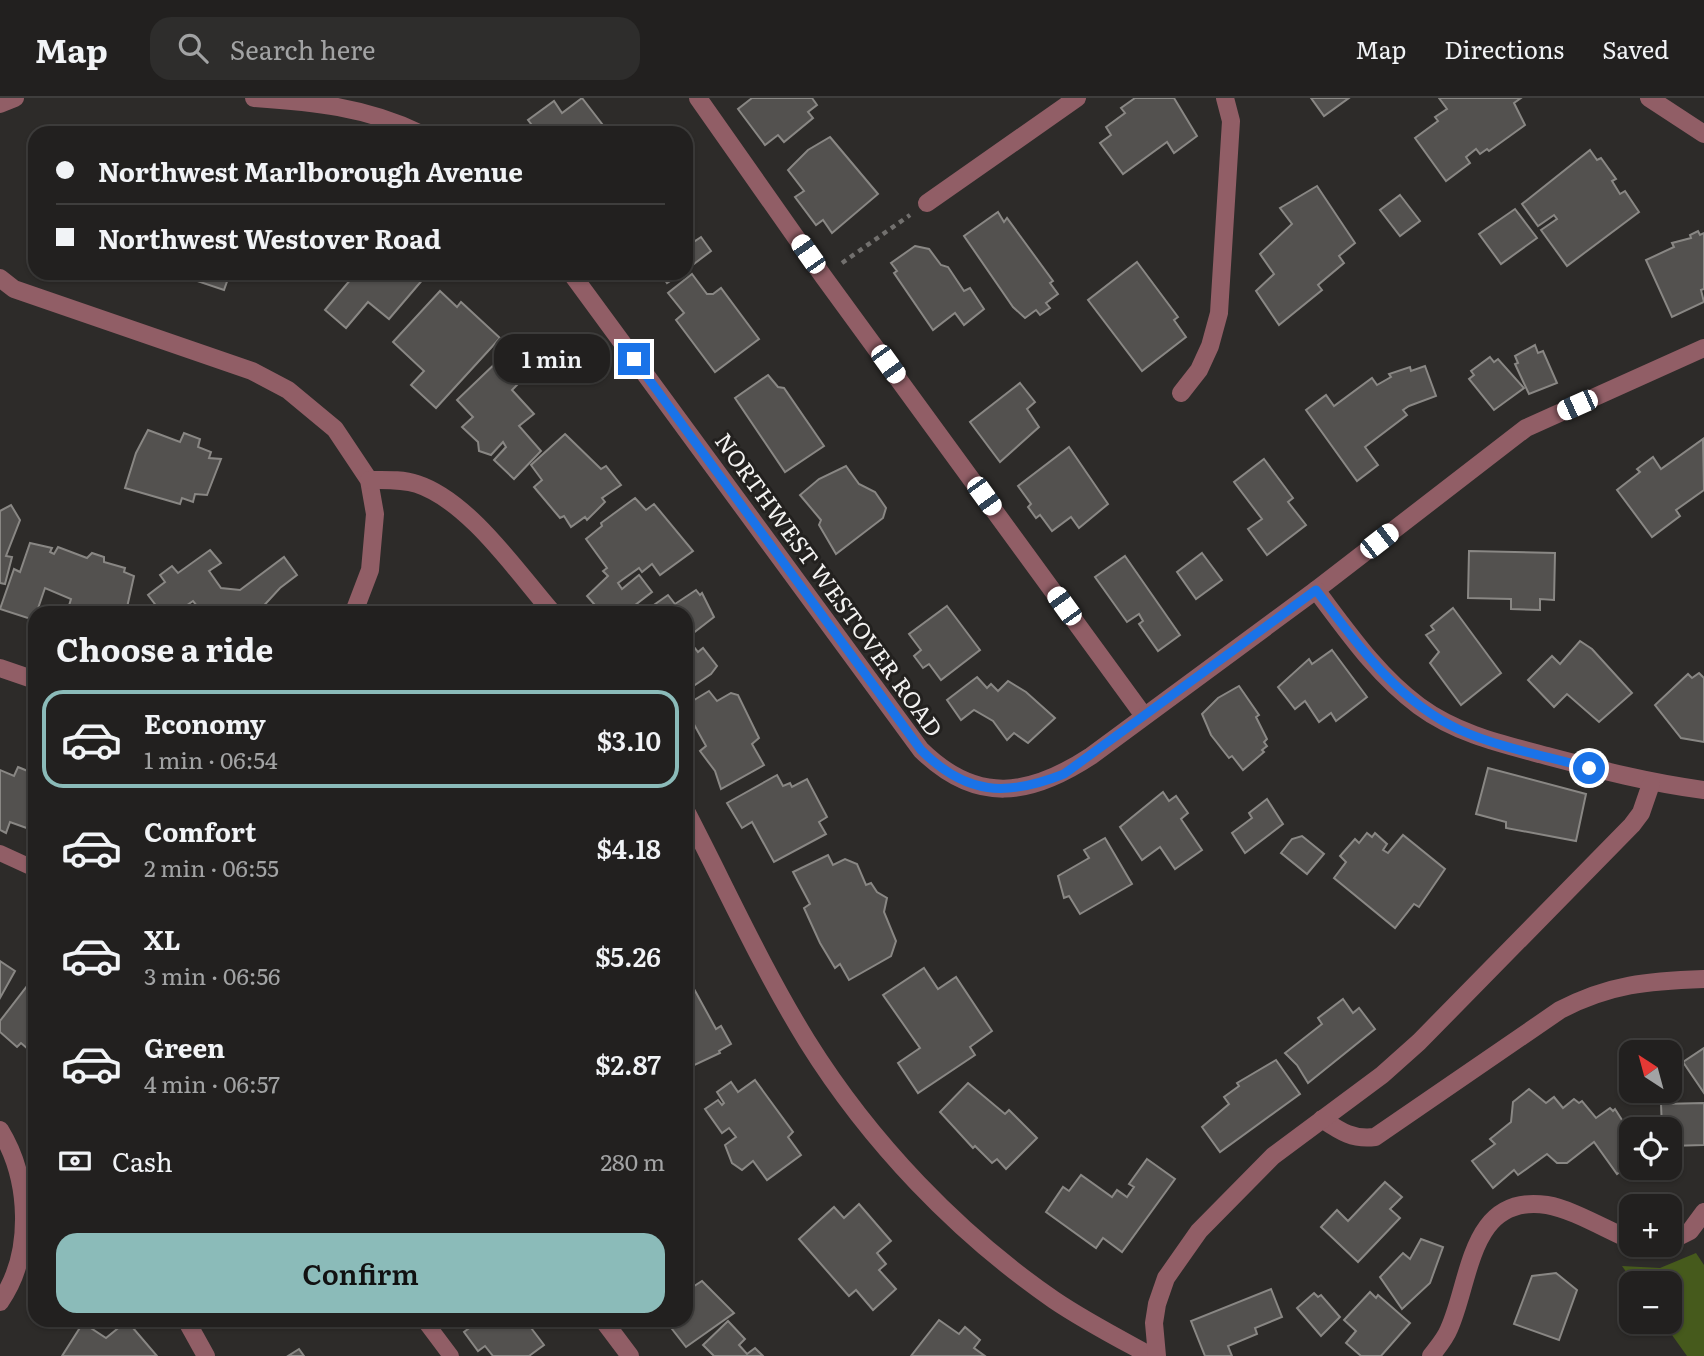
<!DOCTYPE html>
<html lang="en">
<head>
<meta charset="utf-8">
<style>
  :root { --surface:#22201f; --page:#2e2d2c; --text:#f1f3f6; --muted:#a2a3a4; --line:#3f3e3d; --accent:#8bbbb9 }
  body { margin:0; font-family:Literata,serif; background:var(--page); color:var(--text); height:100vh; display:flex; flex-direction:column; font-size:26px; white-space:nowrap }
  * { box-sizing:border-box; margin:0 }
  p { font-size:23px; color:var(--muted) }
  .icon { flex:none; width:38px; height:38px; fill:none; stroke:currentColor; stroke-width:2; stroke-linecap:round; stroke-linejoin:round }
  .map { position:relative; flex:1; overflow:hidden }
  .panel { position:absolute; left:28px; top:508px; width:665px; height:721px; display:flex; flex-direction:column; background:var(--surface); border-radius:21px; box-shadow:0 2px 5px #0004,0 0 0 2px var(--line) }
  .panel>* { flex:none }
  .hud { position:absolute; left:28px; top:28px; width:665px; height:154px; border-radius:21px; box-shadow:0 2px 5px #0004,0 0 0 2px var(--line); display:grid; align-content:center; height:154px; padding:0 28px; background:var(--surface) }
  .needle { width:46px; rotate:324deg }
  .fabs { position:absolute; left:1619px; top:942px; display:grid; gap:14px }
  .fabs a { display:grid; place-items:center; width:63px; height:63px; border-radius:14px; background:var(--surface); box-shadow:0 2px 5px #0004,0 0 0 2px var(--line); font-size:35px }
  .end { position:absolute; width:32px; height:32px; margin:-16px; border:9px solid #1a73e8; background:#fff; box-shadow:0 0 0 4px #fff }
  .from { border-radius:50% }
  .bubble { position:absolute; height:49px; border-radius:21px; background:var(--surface); box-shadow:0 2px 5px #0004,0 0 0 2px var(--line); font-size:23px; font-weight:600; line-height:49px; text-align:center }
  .car { position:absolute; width:21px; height:42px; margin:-21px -10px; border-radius:9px; box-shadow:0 0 5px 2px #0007; background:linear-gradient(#fff 24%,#345 0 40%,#fff 0 76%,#345 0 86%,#fff 0) }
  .hud b { display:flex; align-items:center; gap:24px; height:66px; font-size:26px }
  .hud b+b { border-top:2px solid var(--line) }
  .hud i { width:18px; height:18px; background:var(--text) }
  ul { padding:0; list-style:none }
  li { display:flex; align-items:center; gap:21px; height:98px; margin:0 14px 10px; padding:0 14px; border:4px solid transparent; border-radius:21px }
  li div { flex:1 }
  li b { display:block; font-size:26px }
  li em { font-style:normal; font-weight:600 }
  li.current { border-color:var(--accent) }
  li>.icon { width:63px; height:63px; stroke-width:1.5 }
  h2 { padding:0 28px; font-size:32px; line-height:84px }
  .pay { display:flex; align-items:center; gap:18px; height:77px; padding:0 28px; font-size:26px }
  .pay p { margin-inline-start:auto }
  .cta { display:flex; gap:14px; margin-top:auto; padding:14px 28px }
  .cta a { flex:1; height:80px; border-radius:21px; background:var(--accent); color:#111; font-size:28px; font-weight:600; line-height:80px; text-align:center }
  header { display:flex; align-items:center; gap:42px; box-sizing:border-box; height:98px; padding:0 35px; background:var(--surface); border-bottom:2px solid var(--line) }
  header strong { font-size:33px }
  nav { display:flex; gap:38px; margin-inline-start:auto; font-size:24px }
  .search { width:490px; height:63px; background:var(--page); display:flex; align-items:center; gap:18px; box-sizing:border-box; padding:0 24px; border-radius:21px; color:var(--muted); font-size:26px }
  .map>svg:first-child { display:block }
</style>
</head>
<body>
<header>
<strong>Map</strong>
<div class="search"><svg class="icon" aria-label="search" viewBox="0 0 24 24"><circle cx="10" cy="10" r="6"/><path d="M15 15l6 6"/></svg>Search here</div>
<nav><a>Map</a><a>Directions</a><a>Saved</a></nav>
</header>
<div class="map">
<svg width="1704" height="1258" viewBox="0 0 1704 1258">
  <rect width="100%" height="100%" fill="#2d2b29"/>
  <polygon fill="#465a1c" points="1696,1155 1704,1167 1704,1258 1687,1258 1662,1223 1670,1223 1670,1185 1634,1185 1622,1168 1660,1170"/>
  <g fill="#53514f" stroke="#898784" stroke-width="2">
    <polygon points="582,0 609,35 538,35 528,22 554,3 562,15"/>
    <polygon points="752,0 812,0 817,7 808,14 813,20 784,44 778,37 765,47 738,11"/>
    <polygon points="1135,0 1174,0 1197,38 1174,55 1167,44 1123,76 1100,45 1111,37 1106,29 1125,15 1121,10"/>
    <polygon points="1311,0 1349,0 1324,18"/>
    <polygon points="1439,0 1521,0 1514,5 1525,27 1489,53 1487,51 1480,56 1476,51 1466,59 1470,65 1446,83 1415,40 1438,23 1435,19 1447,11"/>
    <polygon points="830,39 878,96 832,135 823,122 816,127 795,99 804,93 788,72 808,52"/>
    <polygon points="1590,52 1597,62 1601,60 1616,81 1612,83 1620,96 1625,93 1639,114 1567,168 1541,132 1557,121 1554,117 1538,128 1522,106"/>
    <polygon points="1317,88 1355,145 1339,158 1344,165 1318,187 1322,192 1279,227 1256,193 1274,176 1260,156 1292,126 1280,110"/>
    <polygon points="1400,97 1420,123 1400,138 1380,112"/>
    <polygon points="1515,111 1537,140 1501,166 1479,136"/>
    <polygon points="998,114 1004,124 1007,120 1053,183 1050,185 1058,196 1046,205 1050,210 1040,217 1036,212 1025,220 1013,209 964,138"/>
    <polygon points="686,130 695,143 701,139 711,153 686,172"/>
    <polygon points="1698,133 1700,137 1704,135 1704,191 1701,192 1704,204 1672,219 1646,162 1674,149 1672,145 1691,140 1690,137"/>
    <polygon points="915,148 929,151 941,167 948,169 964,193 970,190 984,211 964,227 955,215 933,232 894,175 897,173 891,165"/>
    <polygon points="1137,164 1178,219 1174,222 1186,239 1142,273 1088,202"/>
    <polygon points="190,175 230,175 224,192 188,180"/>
    <polygon points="356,175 418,175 424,180 389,221 368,204 346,230 325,212"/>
    <polygon points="656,175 682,175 667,185 661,176"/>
    <polygon points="692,176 707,196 713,196 721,190 759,241 715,274 676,222 684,215 668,195"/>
    <polygon points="440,193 457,209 461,204 500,240 436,310 411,287 424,273 393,244"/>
    <polygon points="1535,247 1538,255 1543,253 1557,285 1529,296 1515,266 1518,265 1515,258"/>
    <polygon points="1490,259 1494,264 1498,261 1524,290 1494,312 1469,281 1474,277 1471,273"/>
    <polygon points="501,260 522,282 512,292 534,316 519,328 541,353 514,381 494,362 506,349 503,344 491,357 479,353 478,344 462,329 473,319 457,302"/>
    <polygon points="1425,268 1436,298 1409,308 1403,312 1407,317 1365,349 1378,367 1357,383 1306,312 1326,297 1334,308 1372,280 1377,287 1391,279 1389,276 1410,269 1411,273"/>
    <polygon points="768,277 778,289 784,290 824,348 785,374 735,300"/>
    <polygon points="1020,285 1035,304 1027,311 1039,329 1000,364 970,324"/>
    <polygon points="148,332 180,344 184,335 200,341 198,349 211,354 209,360 221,361 207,397 195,396 193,404 182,400 180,406 125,390 136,355"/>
    <polygon points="565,336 601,371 606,368 621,387 602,400 605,404 587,422 585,419 571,429 564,418 560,420 534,389 542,382 531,367"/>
    <polygon points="1703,341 1704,392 1676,412 1680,418 1652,439 1617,392 1640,374 1637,371 1653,359 1661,371"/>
    <polygon points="1069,349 1108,406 1079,430 1071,419 1052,433 1040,417 1036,420 1028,409 1031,406 1018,388"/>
    <polygon points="1264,361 1293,400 1288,404 1306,427 1267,457 1248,431 1262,421 1234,384"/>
    <polygon points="846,368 859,386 875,394 886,410 883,420 836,456 819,427 821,422 800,397 819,381"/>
    <polygon points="635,400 646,412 654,406 693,453 660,477 652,466 642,474 639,470 618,485 622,491 639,477 652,494 626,514 601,514 587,498 608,478 603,473 607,470 586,441 602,428 601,425"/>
    <polygon points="11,407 20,422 6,458 12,459 5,486 0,485 0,413"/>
    <polygon points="30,445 52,450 50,454 54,456 58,449 87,460 92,455 104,459 104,464 125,470 124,474 134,478 126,514 67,514 71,501 45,490 34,522 0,511 14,471 20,474"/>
    <polygon points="210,452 221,465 209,473 221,490 240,492 284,459 297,477 280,490 258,514 202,514 193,503 177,514 161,514 148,497 165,484 160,477 172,468 178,475"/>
    <polygon points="1469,453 1555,455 1554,502 1540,501 1540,512 1511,511 1511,501 1468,500"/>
    <polygon points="1202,455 1222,482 1196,501 1177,474"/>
    <polygon points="1125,458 1180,537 1158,553 1139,526 1143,523 1139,516 1127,524 1095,479"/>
    <polygon points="696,492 700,497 702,495 714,519 687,540 698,554 703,550 717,568 711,576 686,593 686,514 655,514 651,509 668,497 675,506"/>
    <polygon points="947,508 980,552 941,582 929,566 923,570 914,558 921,552 909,536"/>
    <polygon points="1453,510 1501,575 1461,607 1430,565 1439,554 1426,537 1434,532 1431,528"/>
    <polygon points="1580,543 1592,551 1632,595 1599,624 1567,596 1554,609 1528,582 1552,558 1560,566"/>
    <polygon points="1332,552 1367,599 1336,623 1331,615 1319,624 1305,603 1295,611 1278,589 1309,561 1312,566"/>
    <polygon points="1699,575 1704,580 1704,644 1681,640 1655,607 1688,576 1692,580"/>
    <polygon points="977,579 987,590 991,586 998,593 1008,583 1026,594 1055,620 1028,645 1014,635 1007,642 993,623 974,612 961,622 947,602"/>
    <polygon points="1239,588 1259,617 1256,619 1267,641 1264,644 1267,648 1262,652 1264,654 1243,672 1232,658 1229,660 1211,637 1202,616 1218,600"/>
    <polygon points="709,593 717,603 731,595 738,597 759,640 752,646 764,667 721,691 715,673 700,653 706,648 686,612 686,607"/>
    <polygon points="18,669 35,676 35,733 10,724 6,735 0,732 0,672 14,678"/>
    <polygon points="1488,670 1586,696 1576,743 1506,730 1506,724 1476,716"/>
    <polygon points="777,677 783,688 790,685 792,689 807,681 827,719 819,724 826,736 774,764 752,724 742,730 727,705"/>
    <polygon points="1163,694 1169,703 1176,698 1188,715 1181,721 1202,752 1175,771 1160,749 1142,762 1120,729"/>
    <polygon points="1267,701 1283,726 1245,755 1232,735 1252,720 1249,715"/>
    <polygon points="1367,735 1372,739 1375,735 1387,746 1383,752 1388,755 1403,737 1445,771 1419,809 1414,806 1395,830 1334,780 1346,764 1340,758 1355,741 1359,745"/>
    <polygon points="1302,738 1324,756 1307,776 1281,755 1292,741"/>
    <polygon points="1105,740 1132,786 1080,816 1069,798 1064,800 1058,778 1089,760 1084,752"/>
    <polygon points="828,757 833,767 845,761 857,766 866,787 871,785 877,794 887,800 884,814 896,843 891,858 849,882 840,866 835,870 820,845 804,810 810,806 793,774"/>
    <polygon points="0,863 15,873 0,900"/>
    <polygon points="924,870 938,891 956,879 992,933 970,949 975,957 918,995 898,965 920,950 883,897"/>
    <polygon points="688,880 716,931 721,928 731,946 719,953 720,955 686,971"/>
    <polygon points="31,883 35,884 35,957 21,945 17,949 0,934 0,923"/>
    <polygon points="1343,901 1353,915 1359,910 1375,931 1308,985 1297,967 1285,955 1322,926 1318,920"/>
    <polygon points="1704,950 1704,995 1683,964"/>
    <polygon points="1276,962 1300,996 1220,1054 1202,1029 1229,1006 1224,999 1239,988 1237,985"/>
    <polygon points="755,982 793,1034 788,1039 801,1057 767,1082 753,1063 742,1072 732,1065 725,1047 736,1039 729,1030 722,1035 705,1011 718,1002 722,1007 724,1005 717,994 731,984 738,994"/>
    <polygon points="968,985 1005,1016 1009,1012 1037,1040 1006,1071 997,1061 992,1065 975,1048 973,1050 940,1014"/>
    <polygon points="1529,991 1546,1005 1554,999 1563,1010 1574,1001 1579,1005 1582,1003 1596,1020 1610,1010 1613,1013 1615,1011 1631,1036 1631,1065 1617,1076 1594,1044 1567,1065 1557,1065 1547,1056 1518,1077 1514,1072 1493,1090 1472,1063 1495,1046 1490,1041 1511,1024 1513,1004"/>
    <polygon points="1704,1005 1704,1047 1670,1048 1670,1031 1662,1031 1661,1006"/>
    <polygon points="1147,1061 1175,1081 1122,1154 1103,1140 1096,1150 1046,1114 1063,1089 1069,1093 1081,1077 1112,1099 1117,1092 1127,1099 1134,1089 1129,1086"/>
    <polygon points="1385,1084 1402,1099 1390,1111 1400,1120 1358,1164 1321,1129 1337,1112 1348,1123"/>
    <polygon points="859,1106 891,1143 877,1155 886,1166 879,1172 896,1191 873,1212 856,1192 849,1198 799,1141 834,1109 844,1120"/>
    <polygon points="1421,1141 1443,1149 1430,1185 1402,1211 1380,1179 1403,1155 1410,1161"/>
    <polygon points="1556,1175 1577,1192 1559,1242 1514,1226 1532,1178"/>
    <polygon points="702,1183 734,1215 686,1249 665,1222 686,1222 686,1185 691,1190"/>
    <polygon points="1271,1191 1282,1219 1255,1230 1257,1236 1228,1248 1232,1258 1205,1258 1191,1223"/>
    <polygon points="1370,1194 1376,1200 1378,1197 1410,1225 1381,1258 1361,1258 1346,1245 1356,1233 1344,1222"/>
    <polygon points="1314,1195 1318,1199 1321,1197 1340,1219 1321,1238 1297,1210"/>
    <polygon points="480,1222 525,1222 544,1247 529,1258 493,1258 485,1248 478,1253 464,1234"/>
    <polygon points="939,1222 959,1236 965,1229 980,1242 974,1250 985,1258 911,1258"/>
    <polygon points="127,1223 157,1258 62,1258 83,1225 106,1240"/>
    <polygon points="728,1223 745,1241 739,1247 747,1256 755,1250 763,1258 714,1258 703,1247"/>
    <polygon points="299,1251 304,1258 288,1258"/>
  </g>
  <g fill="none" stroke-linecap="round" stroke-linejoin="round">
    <polyline stroke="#72706e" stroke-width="4.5" stroke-dasharray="5 5" stroke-linecap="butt" points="842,165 910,117"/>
    <g stroke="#915e66" stroke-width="16">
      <polyline points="0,755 35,771"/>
      <polyline points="424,1222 451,1258"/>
    </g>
    <g stroke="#915e66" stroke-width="18">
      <path d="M254,0C313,4 366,9 419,35"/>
      <polyline points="698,0 823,178 1144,618"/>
      <polyline points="1649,0 1704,36"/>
      <polyline points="0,6 15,0"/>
      <polyline points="927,105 1077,0"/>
      <path d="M571,175L921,652C977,707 1030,698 1091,658L1316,492L1526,330L1704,250"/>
      <polyline points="0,180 14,191 252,273 288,292 335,331 369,382 375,416 370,472 354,514"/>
      <polyline points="1181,295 1199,272 1210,248 1219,215 1231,23 1225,0"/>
      <path d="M369,382C385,382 402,381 417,386C469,403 517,474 552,514"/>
      <path d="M1316,492C1347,533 1377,577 1419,608C1457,636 1502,646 1547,658C1600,672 1650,685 1704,692"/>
      <polyline points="0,570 35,582"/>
      <path d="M686,713C726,790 762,870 807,943C870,1044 957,1135 1054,1202C1085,1223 1118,1240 1151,1258"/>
      <path d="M1322,1021C1340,1033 1353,1042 1375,1039L1560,912C1610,886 1648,883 1704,881"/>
      <path d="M0,1032C30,1081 34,1155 0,1204"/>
      <polyline points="1670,1143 1690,1133 1704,1114"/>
      <polyline points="1642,1146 1658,1146"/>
      <polyline points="186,1222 206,1258"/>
      <polyline points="603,1222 630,1258"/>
      <polyline points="1157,1258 1154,1225 1157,1206 1166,1180 1199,1133 1273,1058 1382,977 1419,944 1632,727 1641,715 1651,686"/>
      <path d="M1431,1258C1437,1250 1445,1241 1449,1231C1471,1183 1469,1095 1547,1107C1572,1111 1607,1132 1631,1142"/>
    </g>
  </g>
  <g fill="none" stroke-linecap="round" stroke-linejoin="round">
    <path stroke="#1a73e8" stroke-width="9" d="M634,261L921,652C966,697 1006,699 1064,676L1316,492C1357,546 1397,603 1460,632C1500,650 1547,658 1589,670"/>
  </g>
  <g text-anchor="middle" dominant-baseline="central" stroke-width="6" stroke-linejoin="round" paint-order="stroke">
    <g font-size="23" fill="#f3f2f1" stroke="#23211f">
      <text transform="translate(830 486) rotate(54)">NORTHWEST WESTOVER ROAD</text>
    </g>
  </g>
</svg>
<div class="fabs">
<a><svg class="needle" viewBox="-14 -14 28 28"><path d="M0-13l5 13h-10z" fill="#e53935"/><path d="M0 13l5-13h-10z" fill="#a2a3a4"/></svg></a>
<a><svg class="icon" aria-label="locate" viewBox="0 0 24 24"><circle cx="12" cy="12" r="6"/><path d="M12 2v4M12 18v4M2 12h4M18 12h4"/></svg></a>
<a>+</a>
<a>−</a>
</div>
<i class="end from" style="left:1589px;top:670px"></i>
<i class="end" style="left:634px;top:261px"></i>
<div class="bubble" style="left:494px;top:236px;width:116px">1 min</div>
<i class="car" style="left:808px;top:156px;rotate:325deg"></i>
<i class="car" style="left:888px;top:266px;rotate:144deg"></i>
<i class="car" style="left:1577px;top:307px;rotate:246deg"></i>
<i class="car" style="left:984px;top:398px;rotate:144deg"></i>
<i class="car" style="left:1379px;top:443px;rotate:52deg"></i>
<i class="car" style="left:1064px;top:508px;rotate:324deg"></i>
<div class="hud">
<b><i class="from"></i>Northwest Marlborough Avenue</b>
<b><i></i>Northwest Westover Road</b>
</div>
<section class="panel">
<h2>Choose a ride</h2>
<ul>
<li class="current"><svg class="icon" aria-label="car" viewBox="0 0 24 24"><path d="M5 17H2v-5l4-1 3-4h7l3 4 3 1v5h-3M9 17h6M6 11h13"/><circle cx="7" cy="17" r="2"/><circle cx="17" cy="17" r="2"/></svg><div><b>Economy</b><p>1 min · 06:54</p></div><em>$3.10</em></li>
<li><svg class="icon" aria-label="car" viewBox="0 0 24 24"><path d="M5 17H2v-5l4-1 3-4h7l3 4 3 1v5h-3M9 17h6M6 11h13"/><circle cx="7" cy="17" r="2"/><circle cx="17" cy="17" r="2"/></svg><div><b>Comfort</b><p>2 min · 06:55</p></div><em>$4.18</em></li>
<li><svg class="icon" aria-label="car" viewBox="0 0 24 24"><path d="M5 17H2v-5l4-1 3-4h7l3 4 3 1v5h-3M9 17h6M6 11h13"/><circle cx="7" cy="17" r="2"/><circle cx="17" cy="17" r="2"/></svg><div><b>XL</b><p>3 min · 06:56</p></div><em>$5.26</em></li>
<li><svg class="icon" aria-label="car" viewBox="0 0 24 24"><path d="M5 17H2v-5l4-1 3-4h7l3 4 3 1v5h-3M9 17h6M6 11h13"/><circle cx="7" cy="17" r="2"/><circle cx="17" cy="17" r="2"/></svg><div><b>Green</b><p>4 min · 06:57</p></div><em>$2.87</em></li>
</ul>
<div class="pay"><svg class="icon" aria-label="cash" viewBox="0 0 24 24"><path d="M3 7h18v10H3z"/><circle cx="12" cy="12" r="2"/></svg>Cash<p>280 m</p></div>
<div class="cta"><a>Confirm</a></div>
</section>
</div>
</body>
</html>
